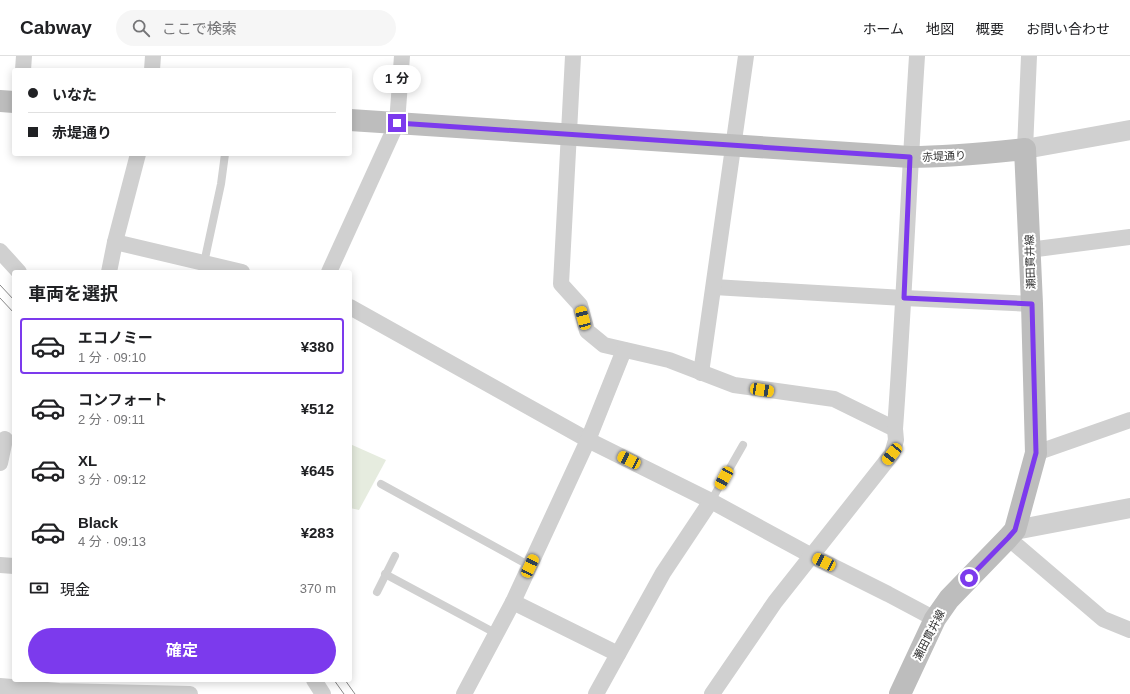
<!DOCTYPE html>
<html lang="ja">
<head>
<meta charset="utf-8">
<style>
  :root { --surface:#fff; --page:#f6f6f6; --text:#202124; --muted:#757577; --line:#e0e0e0; --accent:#7c3aed }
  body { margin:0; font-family:Arial,"Noto Sans JP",sans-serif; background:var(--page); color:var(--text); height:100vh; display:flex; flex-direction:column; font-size:15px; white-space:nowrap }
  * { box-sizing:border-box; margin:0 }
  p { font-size:13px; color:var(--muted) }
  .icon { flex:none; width:22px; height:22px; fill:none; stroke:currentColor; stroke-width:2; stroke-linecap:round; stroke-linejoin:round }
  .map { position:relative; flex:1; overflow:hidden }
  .drawer { position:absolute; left:12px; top:214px; width:340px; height:412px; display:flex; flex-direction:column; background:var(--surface); border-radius:4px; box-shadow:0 2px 10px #0003 }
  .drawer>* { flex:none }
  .hud { position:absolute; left:12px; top:12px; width:340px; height:88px; border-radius:4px; box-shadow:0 2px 10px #0003; display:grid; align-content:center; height:88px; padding:0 16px; background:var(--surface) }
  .end { position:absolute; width:18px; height:18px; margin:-9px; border:5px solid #7c3aed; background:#fff; box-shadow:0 0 0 2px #fff }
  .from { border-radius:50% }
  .bubble { position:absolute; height:28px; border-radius:14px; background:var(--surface); box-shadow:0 2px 10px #0003; font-size:13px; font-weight:700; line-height:28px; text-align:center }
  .car { position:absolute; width:12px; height:24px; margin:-12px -6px; border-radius:5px; box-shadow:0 0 3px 1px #0007; background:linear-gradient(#f5c518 24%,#345 0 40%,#f5c518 0 76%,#345 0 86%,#f5c518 0) }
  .hud b { display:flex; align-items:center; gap:14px; height:38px; font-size:15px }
  .hud b+b { border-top:1px solid var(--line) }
  .hud i { width:10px; height:10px; background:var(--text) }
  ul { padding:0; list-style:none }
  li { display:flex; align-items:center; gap:12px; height:56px; margin:0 8px 6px; padding:0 8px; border:2px solid transparent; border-radius:4px }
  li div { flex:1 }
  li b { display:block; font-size:15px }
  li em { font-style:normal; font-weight:700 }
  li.active { border-color:var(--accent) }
  li>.icon { width:36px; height:36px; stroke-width:1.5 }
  h2 { padding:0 16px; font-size:18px; line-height:48px }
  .pay { display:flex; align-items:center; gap:10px; height:44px; padding:0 16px; font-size:15px }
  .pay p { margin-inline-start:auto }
  .action { display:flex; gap:8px; margin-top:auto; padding:8px 16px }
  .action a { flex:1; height:46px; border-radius:24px; background:var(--accent); color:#fff; font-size:16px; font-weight:700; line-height:46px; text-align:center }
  header { display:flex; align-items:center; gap:24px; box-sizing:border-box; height:56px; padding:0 20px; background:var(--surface); border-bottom:1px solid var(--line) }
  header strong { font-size:19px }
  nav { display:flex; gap:22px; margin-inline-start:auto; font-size:14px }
  .search { width:280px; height:36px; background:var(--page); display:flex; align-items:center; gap:10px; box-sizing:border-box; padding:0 14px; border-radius:22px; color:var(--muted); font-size:15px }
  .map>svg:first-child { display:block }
</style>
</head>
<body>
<header>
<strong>Cabway</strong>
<div class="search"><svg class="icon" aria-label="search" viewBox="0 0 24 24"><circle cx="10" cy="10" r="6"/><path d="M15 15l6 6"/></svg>ここで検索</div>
<nav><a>ホーム</a><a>地図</a><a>概要</a><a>お問い合わせ</a></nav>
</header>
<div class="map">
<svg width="1130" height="638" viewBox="0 0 1130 638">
  <rect width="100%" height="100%" fill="#fff"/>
  <polygon fill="#e6ecdf" points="350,388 386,404 359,454 350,452"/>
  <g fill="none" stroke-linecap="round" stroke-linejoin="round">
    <g stroke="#d0d0d0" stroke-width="8">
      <polyline points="204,207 221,128 225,98"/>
      <polyline points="381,428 530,510"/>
      <polyline points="711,445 743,389"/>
      <polyline points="385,518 497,578"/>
      <polyline points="377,536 395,500"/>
    </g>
    <g stroke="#d0d0d0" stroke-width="16">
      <polyline points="573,0 561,228 580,249 587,275 604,289 669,304 734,329 834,343 895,373"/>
      <polyline points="23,14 24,0"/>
      <polyline points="152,14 153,0"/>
      <polyline points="1025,93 1029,0"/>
      <polyline points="115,186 242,216"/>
      <polyline points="1029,194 1130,181"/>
      <polyline points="0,195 19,216"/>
      <polyline points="109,216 115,186 138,98"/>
      <polyline points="329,216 397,67 402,0"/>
      <polyline points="714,231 904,242 1032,248"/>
      <polyline points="350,251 588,384 711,445 812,500 888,538 935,563"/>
      <polyline points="701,317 746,0"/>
      <polyline points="1036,397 1130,364"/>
      <polyline points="0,407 5,383"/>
      <polyline points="1008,482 1103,563 1130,574"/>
      <polyline points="0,509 14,510"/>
      <polyline points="513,546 618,598"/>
      <polyline points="314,624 323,638"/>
      <polyline points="0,630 59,635 190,638"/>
      <polyline points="464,638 513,546 588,384 624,294"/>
      <polyline points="596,638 663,517 711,445"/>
      <path d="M712,638L775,546L892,398L896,384L895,373C904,249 909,124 917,0"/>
    </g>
    <g stroke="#d0d0d0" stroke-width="20">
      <polyline points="1025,93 1130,74"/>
      <polyline points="1015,474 1130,452"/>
    </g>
    <g stroke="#bdbdbd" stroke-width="22">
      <polyline points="0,45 14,46"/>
      <path d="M350,64L910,101C949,101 987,97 1025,93L1032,248L1036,397L1015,474L1008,482L949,543L935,563L900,638"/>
    </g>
    <g stroke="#888" stroke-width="1">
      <polyline points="0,229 14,244"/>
      <polyline points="0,242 14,257"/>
      <polyline points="334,624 344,638"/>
      <polyline points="345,624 355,638"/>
    </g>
  </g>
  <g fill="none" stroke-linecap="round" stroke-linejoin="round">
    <polyline stroke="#7c3aed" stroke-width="5" points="397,67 910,101 904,242 1032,248 1036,397 1015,474 1008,482 969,522"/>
  </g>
  <g text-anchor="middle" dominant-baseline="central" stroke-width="4" stroke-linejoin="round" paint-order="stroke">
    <g font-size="11" fill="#333" stroke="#fff">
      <text transform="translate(944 100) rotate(-3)">赤堤通り</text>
      <text transform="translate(1030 206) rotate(-92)">瀬田貫井線</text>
      <text transform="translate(929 579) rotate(-63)">瀬田貫井線</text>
    </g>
  </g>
</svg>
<i class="end from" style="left:969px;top:522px"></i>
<i class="end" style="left:397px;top:67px"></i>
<div class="bubble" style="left:373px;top:9px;width:48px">1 分</div>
<i class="car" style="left:583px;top:262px;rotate:345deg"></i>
<i class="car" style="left:762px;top:334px;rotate:99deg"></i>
<i class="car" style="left:892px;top:398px;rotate:219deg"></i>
<i class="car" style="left:629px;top:404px;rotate:296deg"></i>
<i class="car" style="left:724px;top:422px;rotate:209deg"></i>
<i class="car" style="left:824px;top:506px;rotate:296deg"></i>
<i class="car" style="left:530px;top:510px;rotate:25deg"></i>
<div class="hud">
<b><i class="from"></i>いなた</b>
<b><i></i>赤堤通り</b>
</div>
<section class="drawer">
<h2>車両を選択</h2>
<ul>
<li class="active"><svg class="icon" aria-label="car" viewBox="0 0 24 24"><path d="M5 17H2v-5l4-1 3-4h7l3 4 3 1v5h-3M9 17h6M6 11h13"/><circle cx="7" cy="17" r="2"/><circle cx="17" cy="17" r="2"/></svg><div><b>エコノミー</b><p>1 分 · 09:10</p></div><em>¥380</em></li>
<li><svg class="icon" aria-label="car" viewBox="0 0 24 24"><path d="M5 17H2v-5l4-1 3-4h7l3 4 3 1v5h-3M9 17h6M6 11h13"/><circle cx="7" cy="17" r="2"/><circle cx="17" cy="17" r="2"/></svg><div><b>コンフォート</b><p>2 分 · 09:11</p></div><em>¥512</em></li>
<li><svg class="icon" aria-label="car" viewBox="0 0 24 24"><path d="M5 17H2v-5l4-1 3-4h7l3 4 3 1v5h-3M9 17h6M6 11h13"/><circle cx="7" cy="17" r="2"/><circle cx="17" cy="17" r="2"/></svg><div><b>XL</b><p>3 分 · 09:12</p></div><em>¥645</em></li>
<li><svg class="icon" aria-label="car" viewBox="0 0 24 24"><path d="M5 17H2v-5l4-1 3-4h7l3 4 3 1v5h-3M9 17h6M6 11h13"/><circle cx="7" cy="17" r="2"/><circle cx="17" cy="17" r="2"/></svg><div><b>Black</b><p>4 分 · 09:13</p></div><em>¥283</em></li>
</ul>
<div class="pay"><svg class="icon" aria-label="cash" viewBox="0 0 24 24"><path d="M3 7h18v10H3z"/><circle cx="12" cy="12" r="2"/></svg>現金<p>370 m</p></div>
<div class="action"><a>確定</a></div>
</section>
</div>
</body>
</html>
